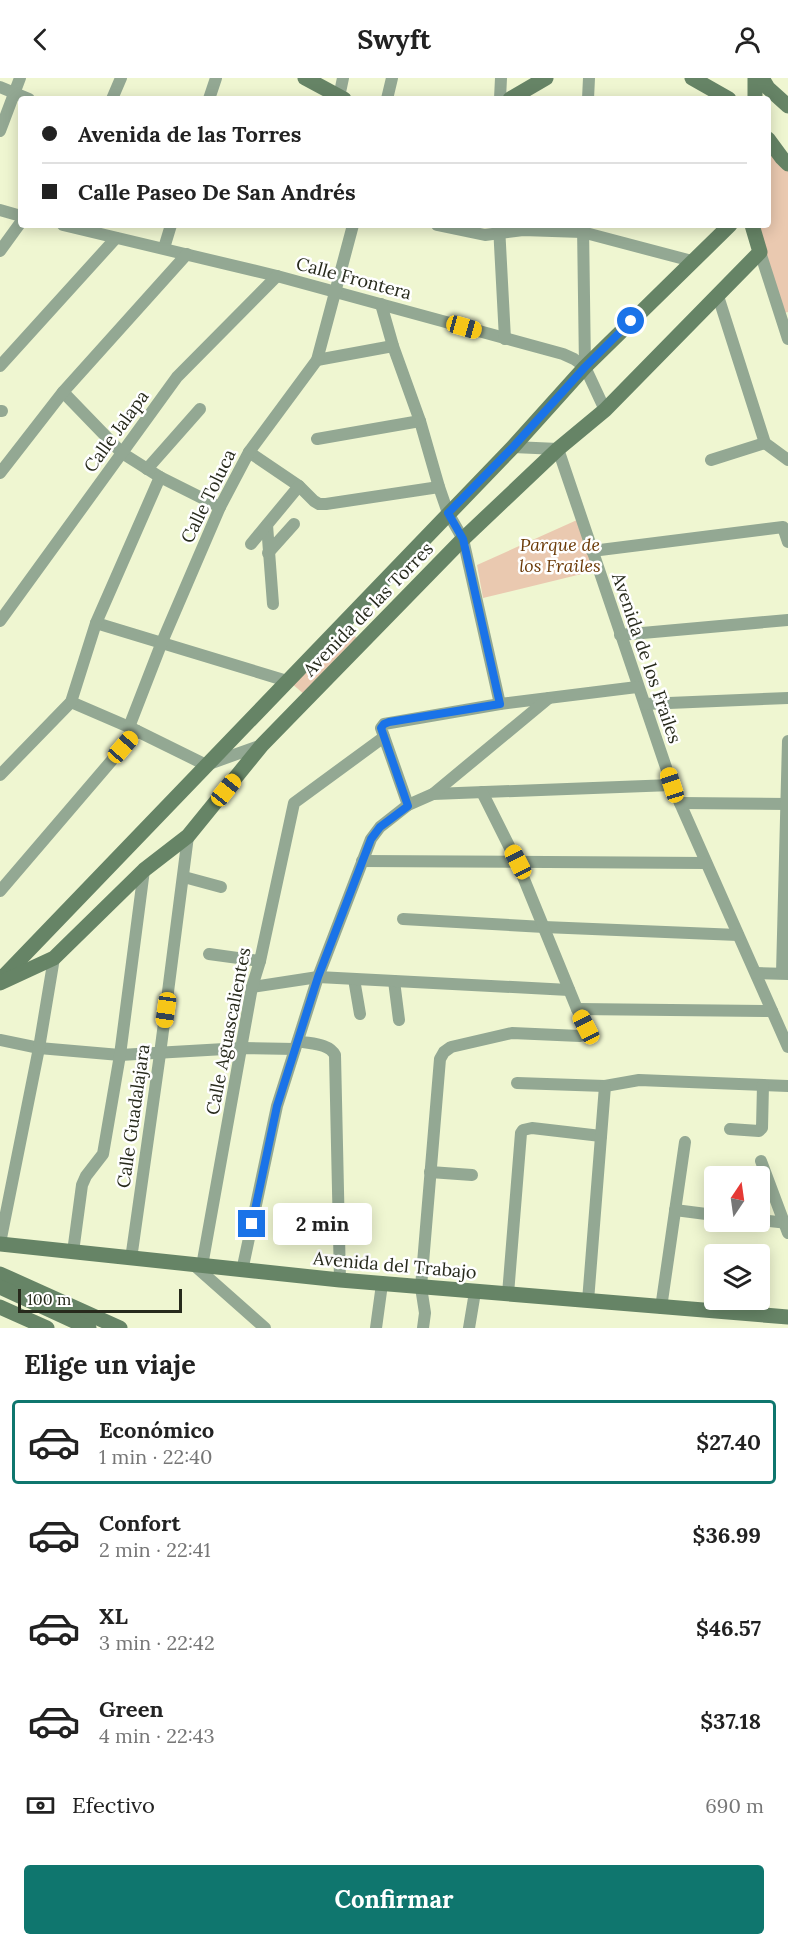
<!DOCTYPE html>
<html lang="es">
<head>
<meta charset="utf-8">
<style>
  :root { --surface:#fff; --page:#f2f2f2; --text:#222; --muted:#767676; --line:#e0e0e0; --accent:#0f766e }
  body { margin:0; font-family:Lora,serif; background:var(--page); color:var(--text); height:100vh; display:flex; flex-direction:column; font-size:22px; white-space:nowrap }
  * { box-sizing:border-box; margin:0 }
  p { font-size:20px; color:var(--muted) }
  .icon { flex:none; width:33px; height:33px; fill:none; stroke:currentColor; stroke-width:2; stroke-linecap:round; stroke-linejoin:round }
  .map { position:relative; height:1250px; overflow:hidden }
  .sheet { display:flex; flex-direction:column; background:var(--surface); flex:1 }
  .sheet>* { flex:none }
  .top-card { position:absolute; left:18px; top:18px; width:753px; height:132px; border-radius:6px; box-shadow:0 3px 15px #0003; display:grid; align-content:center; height:132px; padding:0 24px; background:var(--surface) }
  .needle { width:39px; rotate:13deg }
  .buttons { position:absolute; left:704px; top:1088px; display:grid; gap:12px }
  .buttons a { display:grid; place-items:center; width:66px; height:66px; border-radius:6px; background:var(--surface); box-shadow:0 3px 15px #0003; font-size:30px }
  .scale { position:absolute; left:18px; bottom:15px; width:164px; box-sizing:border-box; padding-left:6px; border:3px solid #272a1c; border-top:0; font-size:16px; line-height:21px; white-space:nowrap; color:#272a1c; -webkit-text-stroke:4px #fff; paint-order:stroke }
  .end { position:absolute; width:27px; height:27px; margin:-14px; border:8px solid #1a73e8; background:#fff; box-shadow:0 0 0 3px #fff }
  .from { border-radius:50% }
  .bubble { position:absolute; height:42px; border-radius:6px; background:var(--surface); box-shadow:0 3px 15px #0003; font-size:20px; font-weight:700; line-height:42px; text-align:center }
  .car { position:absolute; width:18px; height:36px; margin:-18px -9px; border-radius:8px; box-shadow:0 0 4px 2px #0007; background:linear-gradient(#f5c518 24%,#345 0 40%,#f5c518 0 76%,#345 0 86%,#f5c518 0) }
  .top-card b { display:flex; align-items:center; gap:21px; height:57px; font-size:22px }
  .top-card b+b { border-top:2px solid var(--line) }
  .top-card i { width:15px; height:15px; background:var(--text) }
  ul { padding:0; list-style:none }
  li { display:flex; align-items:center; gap:18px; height:84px; margin:0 12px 9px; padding:0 12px; border:3px solid transparent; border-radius:6px }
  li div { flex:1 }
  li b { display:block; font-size:22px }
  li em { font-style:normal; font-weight:700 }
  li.selected { border-color:var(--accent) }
  li>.icon { width:54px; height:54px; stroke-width:1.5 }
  h2 { padding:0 24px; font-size:27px; line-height:72px }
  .pay { display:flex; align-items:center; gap:15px; height:66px; padding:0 24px; font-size:22px }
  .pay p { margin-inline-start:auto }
  .primary-button { display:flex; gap:12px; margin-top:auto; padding:12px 24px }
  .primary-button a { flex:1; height:69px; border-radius:6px; background:var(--accent); color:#fff; font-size:24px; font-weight:700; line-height:69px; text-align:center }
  header { display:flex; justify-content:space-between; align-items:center; height:78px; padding:0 24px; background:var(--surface); font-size:27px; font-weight:700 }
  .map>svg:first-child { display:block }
</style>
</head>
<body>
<header><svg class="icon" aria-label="back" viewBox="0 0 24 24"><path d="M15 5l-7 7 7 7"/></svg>Swyft<svg class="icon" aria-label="person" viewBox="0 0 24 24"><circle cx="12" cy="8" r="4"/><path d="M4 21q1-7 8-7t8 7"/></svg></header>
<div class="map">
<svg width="788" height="1250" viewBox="0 0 788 1250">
  <rect width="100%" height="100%" fill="#eff6d1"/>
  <g fill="#eac9b0">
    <polygon points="768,64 788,84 788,234 780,236 752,147 768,147"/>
    <polygon points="577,442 594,493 483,520 477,487"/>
    <polygon points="342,547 365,567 313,624 290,604"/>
  </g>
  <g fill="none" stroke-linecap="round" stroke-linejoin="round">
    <g stroke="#93a893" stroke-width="12">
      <polyline points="0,9 29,21"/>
      <polyline points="339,19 343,0"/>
      <polyline points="112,21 121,0"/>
      <polyline points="209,21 216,0"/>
      <polyline points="387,21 392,0"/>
      <polyline points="500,21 501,0"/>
      <polyline points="588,21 589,0"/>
      <polyline points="0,53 20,0"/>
      <polyline points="0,132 21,138"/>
      <polyline points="63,147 277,198 563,276 574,281 585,289 605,332"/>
      <polyline points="437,147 485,157 523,152 582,154 692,183"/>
      <polyline points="499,148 505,261"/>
      <polyline points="583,148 585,289"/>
      <polyline points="164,170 171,147"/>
      <polyline points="0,173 21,144"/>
      <polyline points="760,174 788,261"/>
      <polyline points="718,218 765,365 788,382"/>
      <polyline points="381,226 393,268 420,343 439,409 448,435 463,461 500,626"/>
      <polyline points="317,282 393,268"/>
      <polyline points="0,288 116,160"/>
      <polyline points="63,314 122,375 160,399 220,429"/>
      <polyline points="0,333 2,333"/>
      <polyline points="317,361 420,343"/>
      <polyline points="513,369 558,371 672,707 788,969"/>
      <polyline points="249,374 299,408 314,423 319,426 326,426 439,409"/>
      <polyline points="711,382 765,365"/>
      <polyline points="147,391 200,331"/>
      <polyline points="0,395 63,314 187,176"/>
      <polyline points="267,447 273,526"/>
      <polyline points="251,466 299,408"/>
      <polyline points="592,473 783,449 788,464"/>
      <polyline points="268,475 294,446"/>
      <polyline points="0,543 177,299 277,198"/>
      <polyline points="96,545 287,603"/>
      <polyline points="620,557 788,542"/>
      <polyline points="71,624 129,649 206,687 262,667"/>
      <polyline points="645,626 788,620"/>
      <polyline points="129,649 162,564 220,429 249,374 317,282 353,147"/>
      <polyline points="0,697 71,624 96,545 160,399"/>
      <polyline points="433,716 672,707"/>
      <polyline points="680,725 788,726"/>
      <polyline points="408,727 381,650 384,646 500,626 637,609"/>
      <polyline points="362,783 706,785"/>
      <polyline points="184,799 221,809"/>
      <polyline points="0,813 137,653"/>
      <polyline points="403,841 544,849 738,857"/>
      <polyline points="209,876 260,883"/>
      <polyline points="756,895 788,896"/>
      <polyline points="782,895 788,663"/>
      <polyline points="354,901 360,936"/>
      <polyline points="394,903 399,942"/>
      <polyline points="252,909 318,899 569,912"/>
      <polyline points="577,931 772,933"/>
      <polyline points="0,962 39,970 120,977 242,970 295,971"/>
      <path d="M298,963C310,966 329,965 335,977L340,1202"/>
      <polyline points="517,1005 605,1008 639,1002 788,1008"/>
      <polyline points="730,1051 759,1053 762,1050 763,1007"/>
      <polyline points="761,1083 788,1155"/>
      <polyline points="430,1094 472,1097"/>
      <polyline points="675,1132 714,1137"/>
      <polyline points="759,1142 788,1145"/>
      <polyline points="0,1165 39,970 54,880"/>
      <polyline points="73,1174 82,1107 86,1098 103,1076 120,977 144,792"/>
      <polyline points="131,1181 160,976 188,758"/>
      <polyline points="195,1188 265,1250"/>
      <polyline points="202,1188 252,909 260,883 294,725 384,659"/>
      <polyline points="242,1193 277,1028 318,899 371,761 380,749 408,727 433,716 549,620"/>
      <polyline points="508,1216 521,1055 523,1052 532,1050 601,1058"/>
      <polyline points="588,1223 605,1008"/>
      <polyline points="661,1230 685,1064"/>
      <polyline points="376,1250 382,1206"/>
      <polyline points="423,1250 425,1235 421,1209 440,981 444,974 451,969 512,955 580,958 588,956 588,953 577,931 517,784 482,714"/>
      <polyline points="469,1250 475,1214"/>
    </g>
    <g stroke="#668466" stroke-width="15">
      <polyline points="305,0 344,21"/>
      <polyline points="692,0 729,21"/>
      <polyline points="762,0 768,10 788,28"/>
      <polyline points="510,21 546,0"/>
      <polyline points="755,21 755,0"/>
      <polyline points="768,61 782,80 788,86"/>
      <polyline points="2,900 513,369 585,289 730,147"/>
      <polyline points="0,905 54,880 144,792 188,758 262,667 463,461 558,371 605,332 760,174 752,147"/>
      <polyline points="0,1166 340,1202 788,1239"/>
      <polyline points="0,1196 120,1250"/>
      <polyline points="0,1209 89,1250"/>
      <polyline points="0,1229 47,1250"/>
    </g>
  </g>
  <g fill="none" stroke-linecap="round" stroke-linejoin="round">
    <polyline stroke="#1a73e8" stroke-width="8" points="252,1146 277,1028 318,899 371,761 380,749 408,728 381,650 384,646 389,644 500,626 463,461 448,435 513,369 585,289 631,243"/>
  </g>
  <g text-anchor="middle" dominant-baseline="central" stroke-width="5" stroke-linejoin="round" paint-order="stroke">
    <g font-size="18" fill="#272a1c" stroke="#fff">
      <text transform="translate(354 200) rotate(15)">Calle Frontera</text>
      <text transform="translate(116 353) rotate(-54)">Calle Jalapa</text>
      <text transform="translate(208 418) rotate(-64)">Calle Toluca</text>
      <text transform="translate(368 531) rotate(-46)">Avenida de las Torres</text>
      <text transform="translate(647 580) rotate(71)">Avenida de los Frailes</text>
      <text transform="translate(228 953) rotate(-79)">Calle Aguascalientes</text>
      <text transform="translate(133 1038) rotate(-82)">Calle Guadalajara</text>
      <text transform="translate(395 1187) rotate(5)">Avenida del Trabajo</text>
    </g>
    <g font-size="18" font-style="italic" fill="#6c3b08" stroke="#fff">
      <text x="560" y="466">Parque de<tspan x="560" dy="21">los Frailes</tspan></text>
    </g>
  </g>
</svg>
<div class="buttons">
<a><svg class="needle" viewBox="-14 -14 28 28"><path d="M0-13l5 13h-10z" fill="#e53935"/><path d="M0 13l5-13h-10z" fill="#767676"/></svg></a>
<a><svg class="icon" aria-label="layers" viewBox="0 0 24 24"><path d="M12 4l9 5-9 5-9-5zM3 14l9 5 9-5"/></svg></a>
</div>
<div class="scale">100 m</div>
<i class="end from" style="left:631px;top:243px"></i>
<i class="end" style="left:252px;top:1146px"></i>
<div class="bubble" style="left:273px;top:1125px;width:99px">2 min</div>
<i class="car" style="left:464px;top:249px;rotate:106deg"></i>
<i class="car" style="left:123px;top:669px;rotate:41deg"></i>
<i class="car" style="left:672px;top:707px;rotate:342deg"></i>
<i class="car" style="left:226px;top:712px;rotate:39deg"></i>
<i class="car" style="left:518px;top:784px;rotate:333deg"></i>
<i class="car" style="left:166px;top:932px;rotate:188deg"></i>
<i class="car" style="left:586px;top:949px;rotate:333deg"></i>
<div class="top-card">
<b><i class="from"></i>Avenida de las Torres</b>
<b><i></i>Calle Paseo De San Andrés</b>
</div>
</div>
<section class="sheet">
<h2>Elige un viaje</h2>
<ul>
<li class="selected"><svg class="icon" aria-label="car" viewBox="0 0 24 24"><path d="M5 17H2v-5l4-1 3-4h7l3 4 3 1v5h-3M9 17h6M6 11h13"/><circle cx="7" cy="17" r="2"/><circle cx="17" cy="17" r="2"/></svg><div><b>Económico</b><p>1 min · 22:40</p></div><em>$27.40</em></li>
<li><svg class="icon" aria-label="car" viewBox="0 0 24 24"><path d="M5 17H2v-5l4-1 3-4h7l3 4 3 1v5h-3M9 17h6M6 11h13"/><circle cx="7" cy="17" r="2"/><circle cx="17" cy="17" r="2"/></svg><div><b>Confort</b><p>2 min · 22:41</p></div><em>$36.99</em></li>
<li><svg class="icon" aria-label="car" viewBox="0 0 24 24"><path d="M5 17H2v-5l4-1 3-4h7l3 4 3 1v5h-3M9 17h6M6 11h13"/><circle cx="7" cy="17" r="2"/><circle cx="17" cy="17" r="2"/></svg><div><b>XL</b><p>3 min · 22:42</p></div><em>$46.57</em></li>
<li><svg class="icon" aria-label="car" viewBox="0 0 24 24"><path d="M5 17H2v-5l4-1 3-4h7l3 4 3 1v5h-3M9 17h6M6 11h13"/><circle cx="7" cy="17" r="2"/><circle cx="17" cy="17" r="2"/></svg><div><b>Green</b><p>4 min · 22:43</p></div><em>$37.18</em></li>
</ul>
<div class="pay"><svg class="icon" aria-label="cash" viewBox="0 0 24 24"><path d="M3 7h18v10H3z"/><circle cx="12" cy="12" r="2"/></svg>Efectivo<p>690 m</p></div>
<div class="primary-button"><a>Confirmar</a></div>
</section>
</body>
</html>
